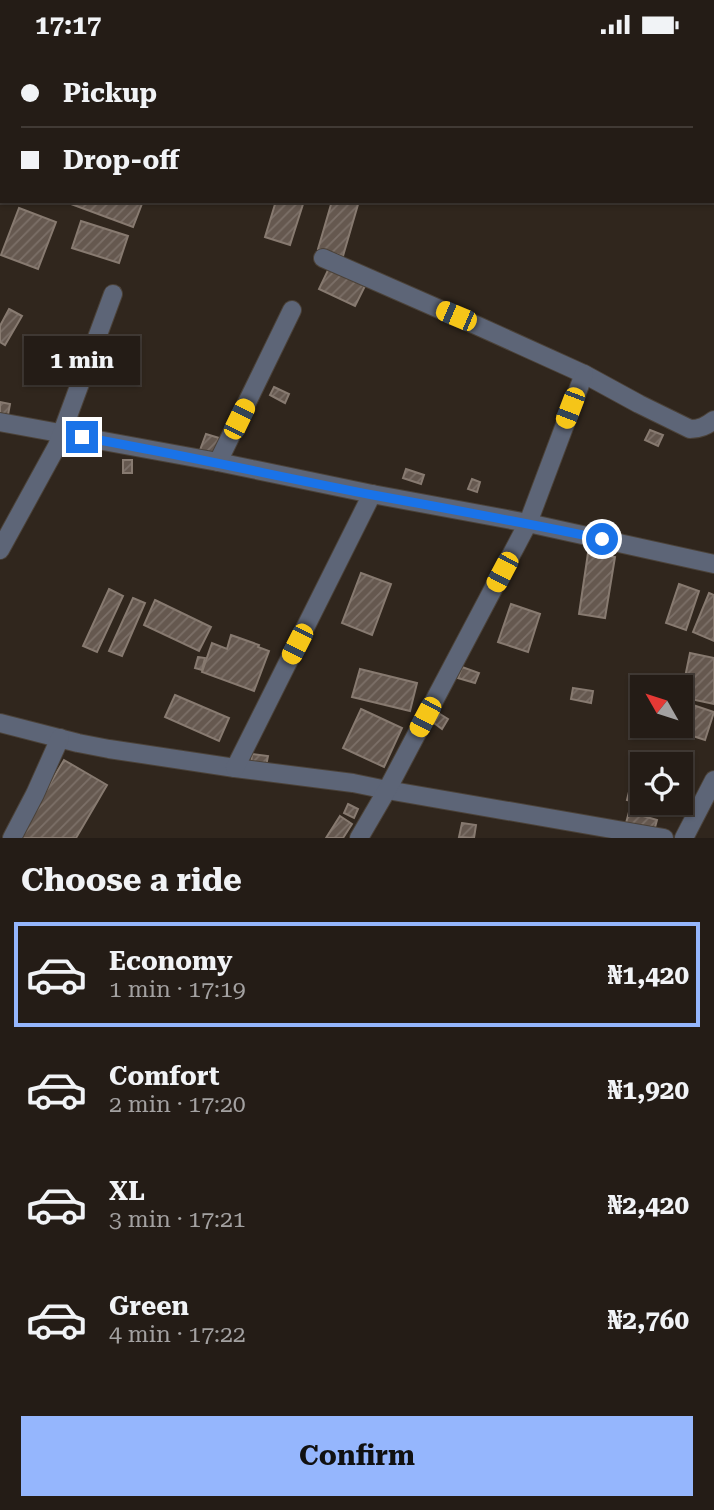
<!DOCTYPE html>
<html lang="en">
<head>
<meta charset="utf-8">
<style>
  :root { --surface:#241c16; --page:#2c251f; --text:#f1f3f6; --muted:#a3a1a1; --line:#413a35; --accent:#95b6fd }
  body { margin:0; font-family:"Roboto Serif",serif; background:var(--page); color:var(--text); height:100vh; display:flex; flex-direction:column; font-size:26px; white-space:nowrap }
  * { box-sizing:border-box; margin:0 }
  p { font-size:23px; color:var(--muted) }
  .icon { flex:none; width:38px; height:38px; fill:none; stroke:currentColor; stroke-width:2; stroke-linecap:round; stroke-linejoin:round }
  .map { position:relative; height:789px; overflow:hidden }
  .sheet { display:flex; flex-direction:column; background:var(--surface); flex:1 }
  .sheet>* { flex:none }
  .banner { position:absolute; left:0px; top:0px; width:714px; height:154px; box-shadow:0 2px 5px #0004,0 0 0 2px var(--line); display:grid; align-content:center; height:154px; padding:0 21px; background:var(--surface) }
  .needle { width:46px; rotate:309deg }
  .fabs { position:absolute; left:630px; top:626px; display:grid; gap:14px }
  .fabs a { display:grid; place-items:center; width:63px; height:63px; border-radius:0px; background:var(--surface); box-shadow:0 2px 5px #0004,0 0 0 2px var(--line); font-size:35px }
  .end { position:absolute; width:32px; height:32px; margin:-16px; border:9px solid #1a73e8; background:#fff; box-shadow:0 0 0 4px #fff }
  .from { border-radius:50% }
  .bubble { position:absolute; height:49px; border-radius:0px; background:var(--surface); box-shadow:0 2px 5px #0004,0 0 0 2px var(--line); font-size:23px; font-weight:700; line-height:49px; text-align:center }
  .car { position:absolute; width:21px; height:42px; margin:-21px -10px; border-radius:9px; box-shadow:0 0 5px 2px #0007; background:linear-gradient(#f5c518 24%,#345 0 40%,#f5c518 0 76%,#345 0 86%,#f5c518 0) }
  .banner b { display:flex; align-items:center; gap:24px; height:66px; font-size:26px }
  .banner b+b { border-top:2px solid var(--line) }
  .banner i { width:18px; height:18px; background:var(--text) }
  ul { padding:0; list-style:none }
  li { display:flex; align-items:center; gap:21px; height:105px; margin:0 14px 10px; padding:0 7px; border:4px solid transparent; border-radius:0px }
  li div { flex:1 }
  li b { display:block; font-size:26px }
  li em { font-style:normal; font-weight:700 }
  li.current { border-color:var(--accent) }
  li>.icon { width:63px; height:63px; stroke-width:1.5 }
  h2 { padding:0 21px; font-size:32px; line-height:84px }
  .cta { display:flex; gap:14px; margin-top:auto; padding:14px 21px }
  .cta a { flex:1; height:80px; border-radius:0px; background:var(--accent); color:#111; font-size:28px; font-weight:700; line-height:80px; text-align:center }
  .status { display:flex; justify-content:space-between; align-items:center; height:49px; padding:0 35px; background:var(--surface); direction:ltr }
  .status svg { height:19px; fill:currentColor }
  .map>svg:first-child { display:block }
</style>
</head>
<body>
<div class="status"><b>17:17</b><svg viewBox="0 0 49 12"><path d="M0 12V9h3v3zM5 12V6h3v6zM10 12V3h3v9zM15 12V0h3v12zM26 1h20v11H26zM47 4h2v5h-2z"/></svg></div>
<div class="map">
<svg width="714" height="789" viewBox="0 0 714 789">
  <defs>
    <pattern id="building-hatch" width="6" height="6" patternUnits="userSpaceOnUse" patternTransform="scale(1.75)"><rect width="6" height="6" fill="#65584f"/><path d="M-1 1l2-2M0 6l6-6M5 7l2-2" fill="none" stroke="#7c7068"/></pattern>
  </defs>
  <rect width="100%" height="100%" fill="#30261d"/>
  <g fill="url(#building-hatch)" stroke="#877a70" stroke-width="2">
    <polygon points="63,152 143,152 133,178"/>
    <polygon points="276,152 304,152 290,196 265,188"/>
    <polygon points="332,152 359,152 343,207 318,200"/>
    <polygon points="19,159 56,173 38,220 1,206"/>
    <polygon points="81,172 128,187 119,214 72,199"/>
    <polygon points="329,219 365,237 355,257 319,240"/>
    <polygon points="9,260 22,267 5,296 0,293 0,277"/>
    <polygon points="274,338 289,345 285,354 270,346"/>
    <polygon points="0,353 10,355 8,366 0,365"/>
    <polygon points="650,381 663,386 658,397 645,391"/>
    <polygon points="206,385 219,389 214,405 200,401"/>
    <rect x="123" y="411" width="9" height="13"/>
    <polygon points="406,420 424,426 421,435 403,429"/>
    <polygon points="472,430 480,433 477,443 468,440"/>
    <polygon points="588,504 615,508 605,569 579,565"/>
    <polygon points="361,524 391,535 372,586 342,574"/>
    <polygon points="679,535 699,542 686,581 666,574"/>
    <polygon points="109,540 123,547 97,603 83,597"/>
    <polygon points="709,544 714,546 714,592 693,583"/>
    <polygon points="133,549 145,554 122,607 109,602"/>
    <polygon points="155,551 211,578 199,602 144,576"/>
    <polygon points="511,555 540,565 528,603 498,593"/>
    <polygon points="231,586 259,596 258,598 269,602 254,642 202,623 212,594 227,600"/>
    <polygon points="690,604 714,609 714,655 681,648"/>
    <polygon points="198,608 205,609 202,621 195,619"/>
    <polygon points="462,618 479,624 475,634 458,629"/>
    <polygon points="360,620 417,634 410,662 352,648"/>
    <polygon points="573,639 593,642 591,654 571,650"/>
    <polygon points="175,646 229,669 219,692 165,668"/>
    <polygon points="681,652 714,663 705,691 662,677 681,677"/>
    <polygon points="361,660 402,679 384,718 343,699"/>
    <polygon points="440,665 448,670 442,680 434,674"/>
    <polygon points="252,705 268,707 266,717 251,715"/>
    <polygon points="64,711 107,736 76,789 18,789"/>
    <polygon points="636,714 645,716 642,716 642,754 677,754 675,763 627,751"/>
    <polygon points="348,755 358,760 354,769 344,764"/>
    <polygon points="629,763 657,771 654,782 626,774"/>
    <polygon points="340,767 352,775 343,789 326,789"/>
    <polygon points="462,774 476,776 474,789 459,788"/>
  </g>
  <g fill="none" stroke-linecap="round" stroke-linejoin="round">
    <g stroke="#4b4239" stroke-width="20">
      <g id="minor">
        <polyline points="334,0 338,2"/>
        <polyline points="712,59 714,59"/>
        <path d="M323,209L478,277L584,325L639,355L690,380C700,380 706,377 714,371"/>
        <polyline points="0,373 218,413 372,445 528,474 714,515"/>
        <polyline points="218,413 292,261"/>
        <polyline points="0,501 57,397 113,245"/>
        <polyline points="0,674 78,694 109,700 235,719 353,734 387,741 664,789"/>
        <polyline points="235,719 372,445"/>
        <polyline points="12,789 35,745 60,689"/>
        <polyline points="359,789 387,741 528,474 584,325"/>
        <polyline points="684,789 714,731"/>
      </g>
    </g>
    <use href="#minor" stroke="#5d6577" stroke-width="18"/>
  </g>
  <g fill="none" stroke-linecap="round" stroke-linejoin="round">
    <path stroke="#1a73e8" stroke-width="9" d="M82,388C179,405 276,427 373,446C450,460 526,474 602,490"/>
  </g>
</svg>
<div class="fabs">
<a><svg class="needle" viewBox="-14 -14 28 28"><path d="M0-13l5 13h-10z" fill="#e53935"/><path d="M0 13l5-13h-10z" fill="#a3a1a1"/></svg></a>
<a><svg class="icon" aria-label="locate" viewBox="0 0 24 24"><circle cx="12" cy="12" r="6"/><path d="M12 2v4M12 18v4M2 12h4M18 12h4"/></svg></a>
</div>
<i class="end from" style="left:602px;top:490px"></i>
<i class="end" style="left:82px;top:388px"></i>
<div class="bubble" style="left:24px;top:287px;width:116px">1 min</div>
<i class="car" style="left:456px;top:267px;rotate:293deg"></i>
<i class="car" style="left:570px;top:359px;rotate:201deg"></i>
<i class="car" style="left:239px;top:370px;rotate:26deg"></i>
<i class="car" style="left:502px;top:523px;rotate:208deg"></i>
<i class="car" style="left:297px;top:595px;rotate:207deg"></i>
<i class="car" style="left:425px;top:668px;rotate:208deg"></i>
<div class="banner">
<b><i class="from"></i>Pickup</b>
<b><i></i>Drop-off</b>
</div>
</div>
<section class="sheet">
<h2>Choose a ride</h2>
<ul>
<li class="current"><svg class="icon" aria-label="car" viewBox="0 0 24 24"><path d="M5 17H2v-5l4-1 3-4h7l3 4 3 1v5h-3M9 17h6M6 11h13"/><circle cx="7" cy="17" r="2"/><circle cx="17" cy="17" r="2"/></svg><div><b>Economy</b><p>1 min · 17:19</p></div><em>₦1,420</em></li>
<li><svg class="icon" aria-label="car" viewBox="0 0 24 24"><path d="M5 17H2v-5l4-1 3-4h7l3 4 3 1v5h-3M9 17h6M6 11h13"/><circle cx="7" cy="17" r="2"/><circle cx="17" cy="17" r="2"/></svg><div><b>Comfort</b><p>2 min · 17:20</p></div><em>₦1,920</em></li>
<li><svg class="icon" aria-label="car" viewBox="0 0 24 24"><path d="M5 17H2v-5l4-1 3-4h7l3 4 3 1v5h-3M9 17h6M6 11h13"/><circle cx="7" cy="17" r="2"/><circle cx="17" cy="17" r="2"/></svg><div><b>XL</b><p>3 min · 17:21</p></div><em>₦2,420</em></li>
<li><svg class="icon" aria-label="car" viewBox="0 0 24 24"><path d="M5 17H2v-5l4-1 3-4h7l3 4 3 1v5h-3M9 17h6M6 11h13"/><circle cx="7" cy="17" r="2"/><circle cx="17" cy="17" r="2"/></svg><div><b>Green</b><p>4 min · 17:22</p></div><em>₦2,760</em></li>
</ul>
<div class="cta"><a>Confirm</a></div>
</section>
</body>
</html>
